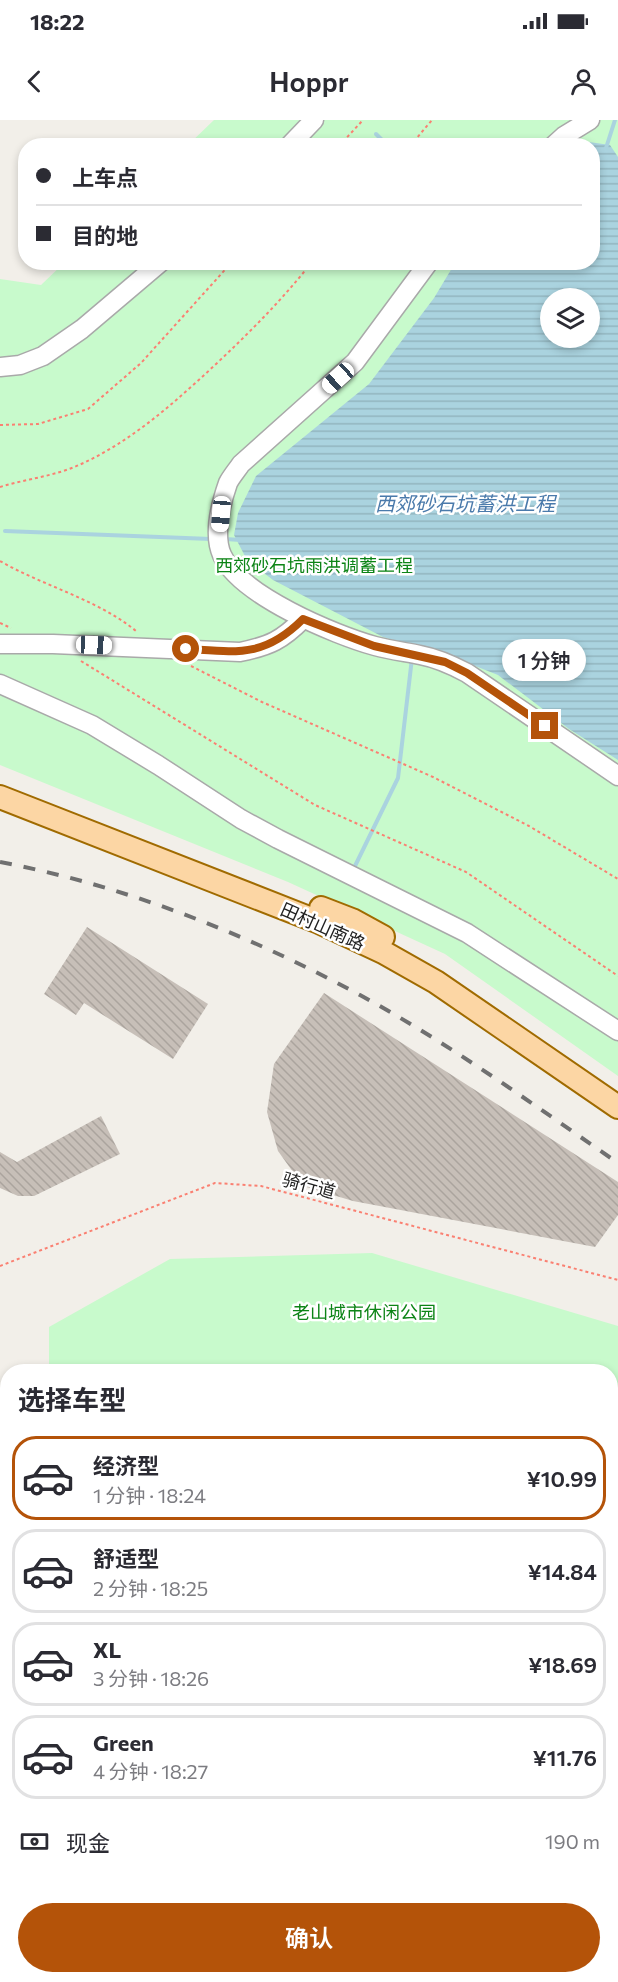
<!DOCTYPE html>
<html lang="zh">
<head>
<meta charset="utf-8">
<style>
  :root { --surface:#fff; --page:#f7f7f7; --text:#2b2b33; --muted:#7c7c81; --line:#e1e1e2; --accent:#b45309 }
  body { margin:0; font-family:Commissioner,"Noto Sans SC",sans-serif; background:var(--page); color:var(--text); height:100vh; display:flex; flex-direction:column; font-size:22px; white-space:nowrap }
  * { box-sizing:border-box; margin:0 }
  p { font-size:20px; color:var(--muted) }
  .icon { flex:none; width:33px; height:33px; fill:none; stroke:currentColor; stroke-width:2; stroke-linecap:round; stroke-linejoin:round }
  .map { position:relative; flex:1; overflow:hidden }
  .drawer { position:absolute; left:0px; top:1244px; width:618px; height:620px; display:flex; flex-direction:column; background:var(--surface); border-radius:24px 24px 0 0; box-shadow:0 3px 9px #0003 }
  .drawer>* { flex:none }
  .hud { position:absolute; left:18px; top:18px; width:582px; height:132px; border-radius:24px; box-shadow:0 3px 9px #0003; display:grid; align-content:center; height:132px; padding:0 18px; background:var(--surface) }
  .tools { position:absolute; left:540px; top:168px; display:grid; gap:12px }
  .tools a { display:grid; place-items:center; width:60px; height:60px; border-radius:50%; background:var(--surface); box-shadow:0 3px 9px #0003; font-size:30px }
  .end { position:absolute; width:27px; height:27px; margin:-14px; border:8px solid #b45309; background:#fff; box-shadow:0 0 0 3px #fff }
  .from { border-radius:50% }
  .bubble { position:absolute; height:42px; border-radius:21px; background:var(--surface); box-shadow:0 3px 9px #0003; font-size:20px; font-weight:600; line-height:42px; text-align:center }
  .car { position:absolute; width:18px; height:36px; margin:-18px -9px; border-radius:8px; box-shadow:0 0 4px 2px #0007; background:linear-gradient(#fff 24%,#345 0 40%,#fff 0 76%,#345 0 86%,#fff 0) }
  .hud b { display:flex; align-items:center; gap:21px; height:57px; font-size:22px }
  .hud b+b { border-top:2px solid var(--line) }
  .hud i { width:15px; height:15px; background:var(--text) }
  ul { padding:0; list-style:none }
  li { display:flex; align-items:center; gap:18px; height:84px; margin:0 12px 9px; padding:0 6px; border:3px solid var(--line); border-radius:24px }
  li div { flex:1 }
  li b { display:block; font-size:22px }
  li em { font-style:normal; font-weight:600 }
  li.selected { border-color:var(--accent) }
  li>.icon { width:54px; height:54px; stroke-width:1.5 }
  h2 { padding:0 18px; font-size:27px; line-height:72px }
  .pay { display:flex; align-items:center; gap:15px; height:66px; padding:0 18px; font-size:22px }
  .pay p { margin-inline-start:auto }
  .action { display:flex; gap:12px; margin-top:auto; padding:12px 18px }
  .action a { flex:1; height:69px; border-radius:36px; background:var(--accent); color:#fff; font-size:24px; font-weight:600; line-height:69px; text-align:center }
  .status { display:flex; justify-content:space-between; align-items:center; height:42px; padding:0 30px; background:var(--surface); direction:ltr }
  .status svg { height:16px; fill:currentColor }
  header { display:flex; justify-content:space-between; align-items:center; height:78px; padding:0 18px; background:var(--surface); font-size:27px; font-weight:600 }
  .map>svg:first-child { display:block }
</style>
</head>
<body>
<div class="status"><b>18:22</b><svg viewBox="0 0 49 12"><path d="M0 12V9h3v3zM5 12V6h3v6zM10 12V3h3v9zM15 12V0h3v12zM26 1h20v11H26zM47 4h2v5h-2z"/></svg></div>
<header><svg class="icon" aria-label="back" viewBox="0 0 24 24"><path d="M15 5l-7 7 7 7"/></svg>Hoppr<svg class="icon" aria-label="person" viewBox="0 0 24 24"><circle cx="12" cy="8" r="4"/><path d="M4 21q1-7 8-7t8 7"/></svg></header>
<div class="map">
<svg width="618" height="1862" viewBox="0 0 618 1862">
  <defs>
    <pattern id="water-rules" width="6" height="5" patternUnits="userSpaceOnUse" patternTransform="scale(1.5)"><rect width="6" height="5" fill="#aad3df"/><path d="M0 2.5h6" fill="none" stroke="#92b5bf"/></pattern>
    <pattern id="building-back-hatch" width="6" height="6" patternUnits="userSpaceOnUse" patternTransform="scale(1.5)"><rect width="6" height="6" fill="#c7bfb8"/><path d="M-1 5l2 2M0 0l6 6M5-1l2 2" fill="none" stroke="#aba49e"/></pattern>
  </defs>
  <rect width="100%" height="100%" fill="#f2efe9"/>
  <g fill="#c8facc" fill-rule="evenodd">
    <path d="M214,0H618V956L445,834L288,762L0,645V159L41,165L65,142H592V26L188,25ZM550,178H590V218H550Z"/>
    <polygon points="372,1133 618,1206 618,1862 3,1862 0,1859 0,1329 7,1320 8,1856 610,1856 610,1251 49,1251 49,1207 170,1139"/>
  </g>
  <path fill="url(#water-rules)" fill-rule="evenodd" d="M589,22L610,25L618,37V640L569,609L498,555L460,540L383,517L273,460L247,440L234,415L238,393L256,356L369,264L434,178L455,143L592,142V26L585,25ZM550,178H590V218H550Z"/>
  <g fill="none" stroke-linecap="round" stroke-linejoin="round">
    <g stroke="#aad3df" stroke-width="4">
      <polyline points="376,14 388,26"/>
      <polyline points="606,28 615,0"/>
      <polyline points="5,411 211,419"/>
      <polyline points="225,419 241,420"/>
      <polyline points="354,748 398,658 412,538"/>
    </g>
  </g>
  <g fill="url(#building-back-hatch)">
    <polygon points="87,807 208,884 173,939 84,883 76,895 44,874"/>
    <polygon points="324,873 618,1062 618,1095 595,1127 353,1081 303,1066 278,1031 267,992 274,944"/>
    <polygon points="101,996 120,1034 34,1076 18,1076 0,1068 0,1032 17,1042"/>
  </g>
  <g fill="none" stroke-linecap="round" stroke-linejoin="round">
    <g stroke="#a9a9a9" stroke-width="21">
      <g id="minor">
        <polyline points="289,26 314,0"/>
        <polyline points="553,26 564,16 590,0"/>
        <path d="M429,142L355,242L241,344C237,350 231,357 228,363C221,383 213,415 222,435C239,475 335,515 375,526C390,530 405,532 420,535C436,538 452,545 467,553L618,656"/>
        <polyline points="0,247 20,245 43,236 82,209 161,142"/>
        <path d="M0,524H53L240,532C270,526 282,520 303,499"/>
        <polyline points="0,564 92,605 158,645 241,699 278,719 467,813 618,911"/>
      </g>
    </g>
    <g stroke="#a06b00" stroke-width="26">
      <g id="major">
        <polyline points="0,677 319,802 383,832 436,862 618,987"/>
        <polyline points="321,788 352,800 383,817"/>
      </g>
    </g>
    <g stroke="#fa8072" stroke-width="2" stroke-dasharray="3 3" stroke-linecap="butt">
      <polyline points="339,26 363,0"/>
      <polyline points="410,26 432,0"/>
      <polyline points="0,305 38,304 88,289 141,243 232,142"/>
      <path d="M0,367C26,359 55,356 79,345C131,322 174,283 215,245C250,212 282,180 312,142"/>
      <path d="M0,441C43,466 97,479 136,511"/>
      <polyline points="0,503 11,508"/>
      <polyline points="81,541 315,685 466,752 618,856"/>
      <polyline points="191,546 262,582 433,657 529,706 618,759"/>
      <polyline points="0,1146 215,1063 261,1066 618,1160"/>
      <polyline points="0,1429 8,1426"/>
      <polyline points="610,1453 618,1460"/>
      <polyline points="0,1457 8,1472"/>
      <polyline points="0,1592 8,1600"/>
      <polyline points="0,1647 8,1634"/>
      <polyline points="0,1813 8,1822"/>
      <polyline points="286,1856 288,1862"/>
      <polyline points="30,1862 36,1858 34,1856"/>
    </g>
    <use href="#minor" stroke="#fff" stroke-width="18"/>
    <use href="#major" stroke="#fcd6a4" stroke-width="22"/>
    <path stroke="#707070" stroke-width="4" stroke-dasharray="12 12" stroke-linecap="butt" d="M0,742C126,766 247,814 360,875C450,924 534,985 618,1043"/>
  </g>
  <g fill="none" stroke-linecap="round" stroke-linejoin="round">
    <path stroke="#b45309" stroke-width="8" d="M186,529C237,532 264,538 303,499L374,526L445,542L467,553L545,606"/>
  </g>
  <g text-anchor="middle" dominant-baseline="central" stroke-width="5" stroke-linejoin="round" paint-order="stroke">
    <g font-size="18" fill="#0c8416" stroke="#fff">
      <text x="314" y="445">西郊砂石坑雨洪调蓄工程</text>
      <text x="364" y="1192">老山城市休闲公园</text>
    </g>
    <g font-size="18" fill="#222" stroke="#fff">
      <text transform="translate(323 806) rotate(24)">田村山南路</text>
      <text transform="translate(309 1065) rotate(15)">骑行道</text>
    </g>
    <g font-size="20" font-style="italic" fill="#4a7aab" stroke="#fff">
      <text x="465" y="383">西郊砂石坑蓄洪工程</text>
    </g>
  </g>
</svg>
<div class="tools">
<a><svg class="icon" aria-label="layers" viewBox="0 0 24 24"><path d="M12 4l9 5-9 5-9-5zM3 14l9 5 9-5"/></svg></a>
</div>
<i class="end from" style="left:186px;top:529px"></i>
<i class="end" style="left:545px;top:606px"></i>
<div class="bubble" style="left:502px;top:519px;width:84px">1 分钟</div>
<i class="car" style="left:338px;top:258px;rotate:228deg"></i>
<i class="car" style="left:221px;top:394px;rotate:185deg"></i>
<i class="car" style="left:94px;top:525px;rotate:92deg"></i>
<div class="hud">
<b><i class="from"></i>上车点</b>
<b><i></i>目的地</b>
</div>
<section class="drawer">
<h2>选择车型</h2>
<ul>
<li class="selected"><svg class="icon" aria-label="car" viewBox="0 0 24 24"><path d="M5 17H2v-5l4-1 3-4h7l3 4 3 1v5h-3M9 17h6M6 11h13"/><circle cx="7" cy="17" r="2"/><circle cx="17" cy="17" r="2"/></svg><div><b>经济型</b><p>1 分钟 · 18:24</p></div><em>¥10.99</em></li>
<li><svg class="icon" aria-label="car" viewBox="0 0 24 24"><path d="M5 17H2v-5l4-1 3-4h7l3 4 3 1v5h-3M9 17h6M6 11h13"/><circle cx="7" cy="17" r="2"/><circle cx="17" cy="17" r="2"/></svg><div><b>舒适型</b><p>2 分钟 · 18:25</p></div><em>¥14.84</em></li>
<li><svg class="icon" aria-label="car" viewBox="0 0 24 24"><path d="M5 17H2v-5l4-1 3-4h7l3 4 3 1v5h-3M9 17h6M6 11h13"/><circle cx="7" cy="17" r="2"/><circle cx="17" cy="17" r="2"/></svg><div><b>XL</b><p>3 分钟 · 18:26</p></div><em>¥18.69</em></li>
<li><svg class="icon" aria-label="car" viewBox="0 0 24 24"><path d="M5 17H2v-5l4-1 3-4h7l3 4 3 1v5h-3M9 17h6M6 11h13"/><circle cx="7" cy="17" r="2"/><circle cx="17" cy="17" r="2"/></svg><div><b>Green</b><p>4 分钟 · 18:27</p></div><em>¥11.76</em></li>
</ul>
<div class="pay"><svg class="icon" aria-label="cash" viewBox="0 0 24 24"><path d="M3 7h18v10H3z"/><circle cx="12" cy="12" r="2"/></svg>现金<p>190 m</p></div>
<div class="action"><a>确认</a></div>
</section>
</div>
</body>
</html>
